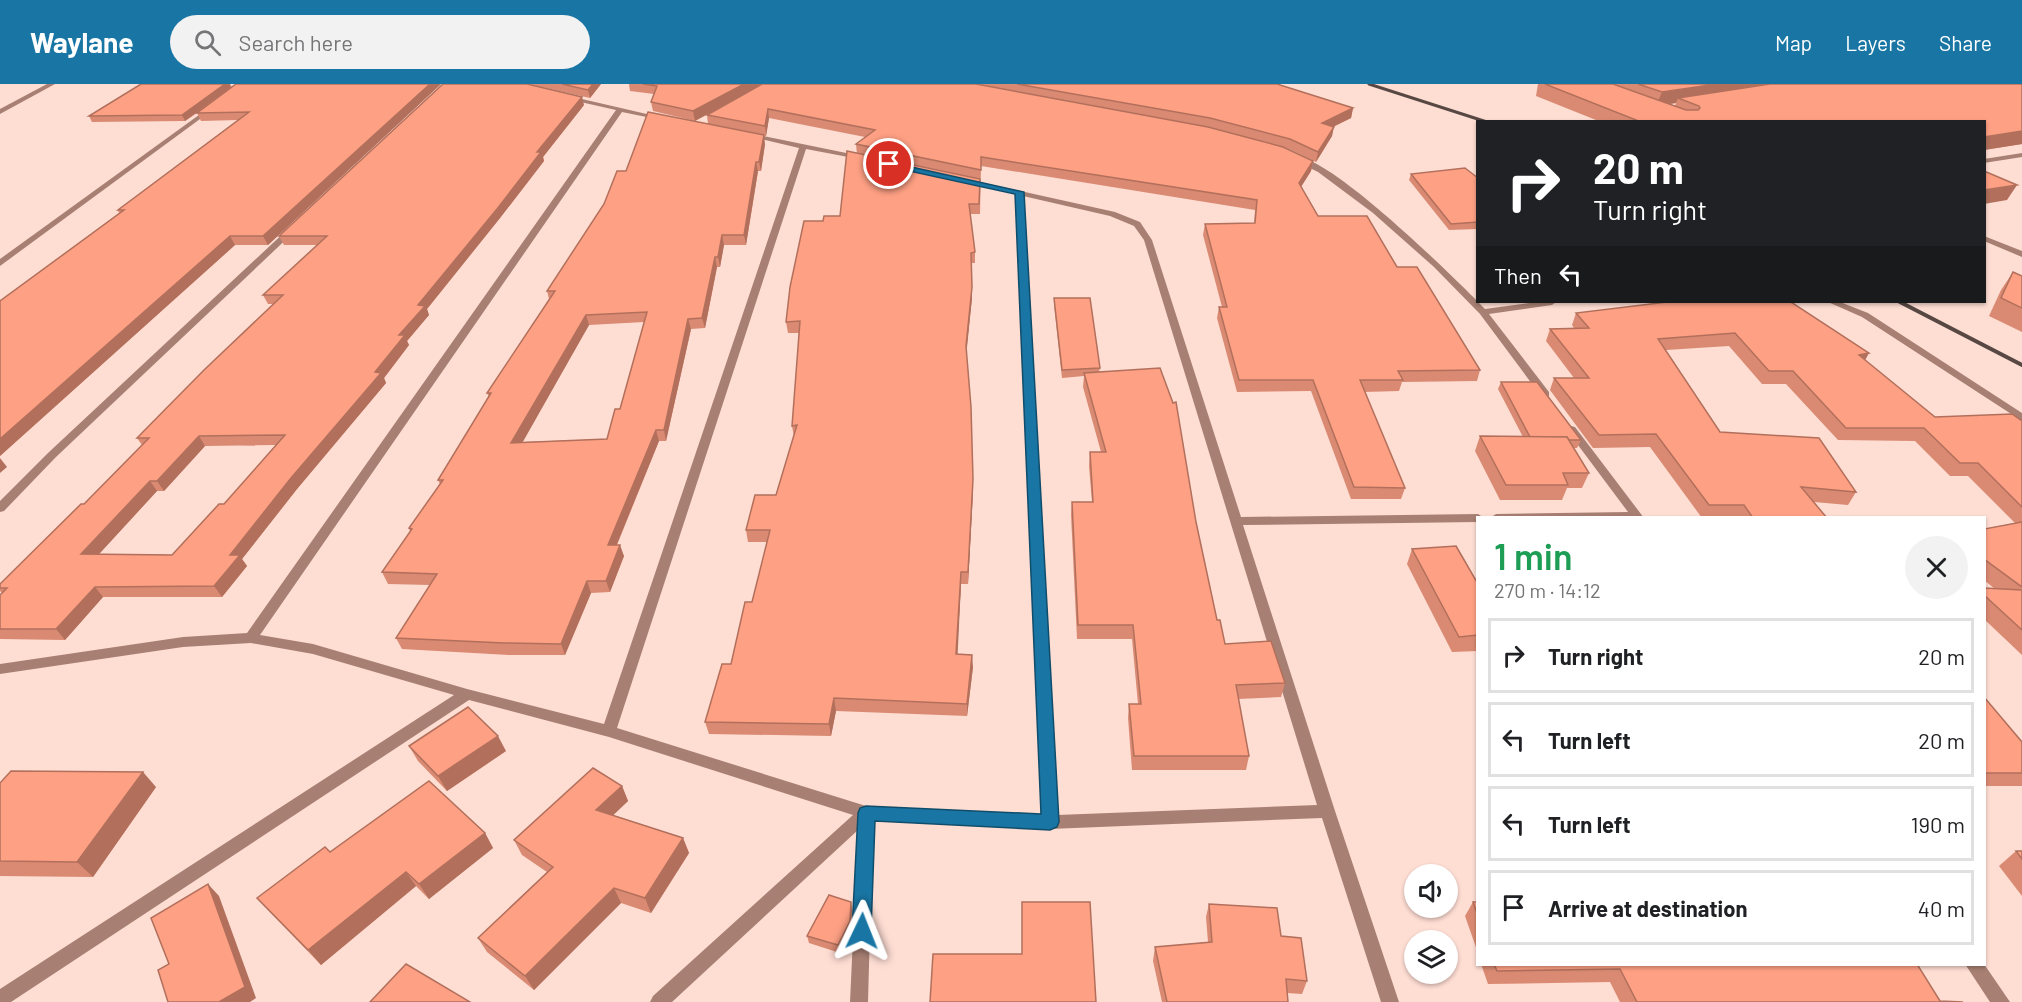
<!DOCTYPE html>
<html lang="en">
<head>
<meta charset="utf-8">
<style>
	body { margin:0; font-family:Barlow,sans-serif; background:#f2f2f2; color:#202124; height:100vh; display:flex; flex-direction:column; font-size:22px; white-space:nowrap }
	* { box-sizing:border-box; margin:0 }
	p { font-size:20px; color:#757577 }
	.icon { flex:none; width:33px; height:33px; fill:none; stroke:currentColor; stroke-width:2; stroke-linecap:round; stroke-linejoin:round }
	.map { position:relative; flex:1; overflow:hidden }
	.sheet { position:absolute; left:1476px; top:432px; width:510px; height:450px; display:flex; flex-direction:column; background:#fff; border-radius:0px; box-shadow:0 2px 4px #0004 }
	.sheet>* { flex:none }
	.top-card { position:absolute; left:1476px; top:36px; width:510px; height:183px; border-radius:0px; box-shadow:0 2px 4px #0004; background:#202124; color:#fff; overflow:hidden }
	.controls { position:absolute; left:1404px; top:780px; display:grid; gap:12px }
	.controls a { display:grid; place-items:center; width:54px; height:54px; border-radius:50%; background:#fff; box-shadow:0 2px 4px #0004; font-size:30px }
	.pin { position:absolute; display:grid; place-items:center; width:51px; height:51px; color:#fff; margin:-26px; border:3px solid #fff; border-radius:50%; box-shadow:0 2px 6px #0007 }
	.me { position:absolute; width:66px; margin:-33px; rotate:2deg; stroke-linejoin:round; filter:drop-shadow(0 0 4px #0008) }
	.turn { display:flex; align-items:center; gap:21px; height:126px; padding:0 18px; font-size:27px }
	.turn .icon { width:78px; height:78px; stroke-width:2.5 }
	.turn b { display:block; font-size:42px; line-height:51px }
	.then { display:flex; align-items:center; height:57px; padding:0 18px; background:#0003; gap:12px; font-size:22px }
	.round { display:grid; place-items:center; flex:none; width:63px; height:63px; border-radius:32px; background:#f2f2f2 }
	.summary { display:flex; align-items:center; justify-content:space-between; height:102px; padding:0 18px }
	h1 { font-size:36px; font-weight:600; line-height:45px; color:#1e9e55 }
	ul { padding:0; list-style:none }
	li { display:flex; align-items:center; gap:18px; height:75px; margin:0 12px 9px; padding:0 6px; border:3px solid #e0e0e0; border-radius:0px }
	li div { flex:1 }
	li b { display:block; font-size:22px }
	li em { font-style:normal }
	header { display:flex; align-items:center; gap:36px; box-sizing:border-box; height:84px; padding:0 30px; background:#1976a4; color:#fff }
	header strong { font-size:28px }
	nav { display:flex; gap:33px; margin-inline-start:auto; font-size:21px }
	.search { width:420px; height:54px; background:#f2f2f2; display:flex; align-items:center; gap:15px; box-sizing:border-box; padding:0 21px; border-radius:33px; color:#757577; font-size:22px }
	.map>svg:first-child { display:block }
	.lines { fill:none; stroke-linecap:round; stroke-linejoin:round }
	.minor { fill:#a88073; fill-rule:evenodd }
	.rail-far1 { stroke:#574843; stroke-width:3 }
	.rail { stroke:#574843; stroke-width:4 }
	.wall { fill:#da8a72; fill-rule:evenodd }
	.shaded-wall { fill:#b2705c }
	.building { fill:#fea084; stroke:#b2705c; stroke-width:1.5; fill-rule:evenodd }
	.route { fill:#1976a4; stroke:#104d6b; stroke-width:1.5 }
</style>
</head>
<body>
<header>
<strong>Waylane</strong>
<div class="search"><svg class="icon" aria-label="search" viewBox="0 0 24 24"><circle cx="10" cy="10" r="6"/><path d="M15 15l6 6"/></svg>Search here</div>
<nav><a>Map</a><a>Layers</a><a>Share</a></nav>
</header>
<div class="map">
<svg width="2022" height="918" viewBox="0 0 2022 918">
	<rect width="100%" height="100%" fill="#feddd3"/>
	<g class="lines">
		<g class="minor">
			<polygon points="47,0 55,0 0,30 0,25"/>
			<path d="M569 12 664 34 661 36 622 28 260 551 313 560 467 605 604 640 799 64 744 51 748 49 861 72H864V76L806 65 617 644 866 722 1042 731 1015 110 962 97 966 95 1115 128 1140 138 1152 156 1241 433 1478 430 1484 434H1478V438L1243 441 1335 727 1399 918H1381L1322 734 1050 745 873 736 868 918H850L858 746 672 918H650L653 912 853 731 609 653 469 616 11 918H0V905L454 611 313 570 251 559 183 563 0 590V580L183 553 247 549 616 26 567 15V13ZM1023 112 1110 132 1134 142 1144 156 1317 721 1057 731Z"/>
			<polygon points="210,23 215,24 0,182 0,175"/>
			<polygon points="2022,69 2022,73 1984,79 1984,75"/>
			<path d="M1296 73C1331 72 1457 196 1485 225L1537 218H1556L1552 221 1489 230 1549 308V312H1541L1480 230 1434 183 1373 129 1318 88 1296 77Z"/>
			<polygon points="288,145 295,147 56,373 4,427 0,428 0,417 48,369"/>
			<polygon points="1984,152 2022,167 2022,173 1984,157"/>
			<polygon points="1828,218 1840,218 1868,229 2022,329 2022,337 1862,233"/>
			<polygon points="1571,342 1575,343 1644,434 1490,434 1496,430 1628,428 1566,345"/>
			<polygon points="1965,880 1984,880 2010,918 1990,918"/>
		</g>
		<polyline class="rail-far1" points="1369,0 1487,38"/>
		<polyline class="rail" points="1900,218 2022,281"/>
	</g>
	<g class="wall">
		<polygon points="141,0 230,0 231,3 236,0 441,0 268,161 235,161 0,372 0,217 119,129 118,126 238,36 201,37 197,29 185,37 92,38 89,32"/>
		<polygon points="528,0 601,0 590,14"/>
		<polygon points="629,0 762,0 695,37 653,27 651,18 654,10 630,7"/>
		<polygon points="762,0 1277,0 1353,24 1351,34 1333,43 1332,52 1316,78 1289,65 1269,60 1313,77 1311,87 1301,103 1318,132 1397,183 1480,286 1477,297 1402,298 1399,307 1364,308 1405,404 1401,415 1351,415 1311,307 1237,308 1217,234 1219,223 1222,223 1203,151 1205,140 1254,139 1255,126 981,82 980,130 970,130 975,168 975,179 971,179 972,214 966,270 973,407 968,500 961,500 957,570 973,583 967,632 836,627 831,652 709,650 705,638 731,580 752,518 767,458 748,458 746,446 776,411 794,353 792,342 799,249 788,249 786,238 823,137 840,132 857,70 856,60 865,53 769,34 766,52 708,40 707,31"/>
		<path d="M1538 0H2022V60L1984 66V38H1601L1536 12ZM1676 19 1675 22 1668 20Z"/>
		<path d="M584 21 543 73 544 77 500 134 427 225 429 231 407 257 409 261 384 294 386 299 297 405 242 475 247 482 222 513H103L65 556 0 555V511L2 509 0 507V500L84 420 142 361 137 354 273 220H268L263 211 317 161H284L279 152ZM276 361 224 420 172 471 99 470 157 407H164L205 362Z"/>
		<path d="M765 60 761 87H758L746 161H724L720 183H717L705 244 691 245 666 357H659L617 461 624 472 610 508 591 509 565 571H509L402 565 396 554 430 501 388 500 382 488 410 448 409 444 440 400 438 396 489 313 487 309 549 215 547 207 626 87ZM644 238 620 325 607 355 522 358 589 241Z"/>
		<polygon points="1411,90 1478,94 1478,145 1449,146 1409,96"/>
		<polygon points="2013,188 2022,192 2022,248 1989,232 2001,206"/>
		<polygon points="1054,214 1100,284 1099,288 1196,438 1217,536 1225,560 1285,599 1281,613 1238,615 1249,672 1246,686 1132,686 1128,634 1129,620 1138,620 1132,555 1077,555 1071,431 1072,418 1092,418 1089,382 1090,368 1101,368 1083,303 1084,292 1062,294 1054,221"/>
		<polygon points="1667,218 1865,276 1935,333 2022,337 2022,571 1984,535 1984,504 1995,505 1984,496 1984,445 2015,439 1968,392 1950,392 1915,357 1838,356 1786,300 1762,300 1729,262 1666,266 1720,348 1856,408 1848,421 1814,418 1827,434 1702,434 1650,363 1593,364 1550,306 1554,294 1574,294 1546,257 1550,245 1574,244 1572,241 1576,229"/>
		<polygon points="1501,298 1581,356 1577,364 1574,364 1589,389 1582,404 1567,404 1562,416 1500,416 1475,367 1480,352 1523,353 1498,305"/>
		<polygon points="1412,465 1478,500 1478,567 1452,568 1407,480"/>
		<polygon points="1984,613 2022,658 2022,702 1984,702"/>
		<polygon points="409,662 506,667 447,707 418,677"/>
		<polygon points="0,699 156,703 93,793 0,792"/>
		<polygon points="622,702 628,717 613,731 683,754 689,769 651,829 621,819 534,906 487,868 478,854 547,788 522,771 514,756"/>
		<polygon points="485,749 493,764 429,815 416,802 321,881 270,828 257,814 330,768"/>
		<polygon points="2016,767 2022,767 2022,812 1999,782"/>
		<polygon points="851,818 852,826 851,845 840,869 809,859 807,852"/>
		<polygon points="1473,818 1478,818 1478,869 1465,832"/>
		<polygon points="1209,820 1281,852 1307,897 1302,910 1287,909 1288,918 1162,918 1153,877 1155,863 1208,858 1206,833"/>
		<polygon points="1481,880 1917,880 1940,917 1963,918 1620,918 1610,898 1488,900"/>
	</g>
	<g class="shaded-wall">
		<polygon points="225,0 230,0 231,3 185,37 182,31"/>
		<polygon points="430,0 441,0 268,161 263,152"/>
		<polygon points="593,0 601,0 590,14 588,6"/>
		<polygon points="744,0 762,0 695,37 693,27"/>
		<polygon points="1717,0 1804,0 1678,14 1676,19 1656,22 1662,8"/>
		<polygon points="582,13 584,21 543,73 544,77 500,134 427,225 429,231 407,257 409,261 384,294 386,299 297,405 242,475 247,482 222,513 214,502 230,471 375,288 418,221 537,68"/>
		<polygon points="1353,24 1351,34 1320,49 1322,39"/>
		<polygon points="768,25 769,34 766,52 765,42"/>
		<polygon points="1334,43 1332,52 1316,78 1318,68"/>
		<polygon points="2022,47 2022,60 1984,66 1984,53"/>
		<polygon points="764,51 765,60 761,87 759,78"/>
		<polygon points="1313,77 1311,87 1297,109 1299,99"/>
		<polygon points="756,78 758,87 746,161 744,151"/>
		<polygon points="2017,101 2007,116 1984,120 1984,106"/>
		<polygon points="722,151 724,161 720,183 718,173"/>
		<polygon points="230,152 235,161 0,372 0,355"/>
		<polygon points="971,169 972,214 966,273 966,262"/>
		<polygon points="715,173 717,183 705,244 702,234"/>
		<polygon points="586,231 589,241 516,370 511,359"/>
		<polygon points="688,235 691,245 666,357 664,346"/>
		<polygon points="1869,269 1862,282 1859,271"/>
		<polygon points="971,323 973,407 968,500 968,488"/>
		<polygon points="656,346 659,357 612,472 608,461"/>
		<polygon points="199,352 205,362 164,407 157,397"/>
		<polygon points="0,374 7,383 0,389"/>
		<polygon points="150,397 157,407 89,481 81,470"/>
		<polygon points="620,461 624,472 610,508 606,497"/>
		<polygon points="961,488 961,500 957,583 956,570"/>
		<polygon points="587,497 591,509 565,571 561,560"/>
		<polygon points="95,503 103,513 65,556 56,545"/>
		<polygon points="972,571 973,583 967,632 967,620"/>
		<polygon points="834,614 836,627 831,652 829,640"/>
		<polygon points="498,652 506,667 447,707 438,692"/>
		<polygon points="143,688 156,703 93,793 77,778"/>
		<polygon points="622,702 628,717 603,741 596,726"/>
		<polygon points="485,749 493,764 429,815 419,800"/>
		<polygon points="683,754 689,769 651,829 645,814"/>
		<polygon points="406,788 416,802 321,881 308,866"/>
		<polygon points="208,800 219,812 256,914 250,918 219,918"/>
		<polygon points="614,804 621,819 534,906 525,892"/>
		<polygon points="851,818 852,826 851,845 840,869 838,861"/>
	</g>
	<g class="building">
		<polygon points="141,0 225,0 182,31 89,32"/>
		<polygon points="236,0 430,0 263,152 230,152 0,355 0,217 124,126 118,126 249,28 197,29"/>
		<path d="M443 0H527L582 13 537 68H541L497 125 418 221 425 222 399 251H405L375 288 381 289 291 394 230 471H240L214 502 95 503 56 545H0V511L7 504H0V500L81 420H84L149 354H137L204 286 283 211H263L327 152H279ZM285 351 224 420H219L172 471 81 470 150 397H157L199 352Z"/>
		<polygon points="562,0 593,0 588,6"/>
		<polygon points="643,0 744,0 693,27 651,18 657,2"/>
		<polygon points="762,0 976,0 1208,43 1283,63 1313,77 1299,99 1318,132 1367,132 1397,183 1417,183 1480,286 1398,287 1403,296 1360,296 1405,404 1354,403 1313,296 1239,296 1219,223 1227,223 1205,140 1255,139 1257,116 981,73 981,86 856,60 875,46 768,25 765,42 707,31"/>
		<polygon points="1017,0 1277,0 1353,24 1322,39 1334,43 1318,68 1290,55 1210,34"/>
		<polygon points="1545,0 1613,0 1686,26 1698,26 1700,24 1699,22 1678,14 1770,0 2022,0 2022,47 1984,53 1984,38 1641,38"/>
		<polygon points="1638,0 1717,0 1662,8"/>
		<path d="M648 28 764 51 759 78H756L744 151H722L718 173H715L702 234 688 235 664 346H656L608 461H620L606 497H587L561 560 504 559 396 554 437 490 382 488 412 445 409 444 443 396H438L491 309H487L555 207H547L604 120 617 87H626ZM647 228 620 325H615L607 355 511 359 586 231Z"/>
		<polygon points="847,67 980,95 979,120 969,120 975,168 971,169 972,203 966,262 971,323 973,395 968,488 961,488 956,570 972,571 967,620 834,614 829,640 705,638 722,580 731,580 745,518 752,518 770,446 746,446 755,411 776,411 797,341 792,342 800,237 786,238 790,203 804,137 823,137 824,132 840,132"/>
		<polygon points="1465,84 1478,94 1478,138 1451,140 1411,90"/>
		<polygon points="1984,87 2017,101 1984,106"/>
		<polygon points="2013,188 2022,192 2022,224 2001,214"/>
		<polygon points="1054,214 1090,214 1100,284 1062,286"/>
		<polygon points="1667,218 1791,218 1869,269 1859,271 1935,333 2012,330 2022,337 2022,423 1978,379 1960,379 1924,344 1846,344 1793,287 1769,287 1735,249 1658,255 1720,348 1819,354 1856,408 1801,403 1827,434 1753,434 1744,421 1709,421 1656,350 1599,351 1554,294 1589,294 1550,245 1589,244 1576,229"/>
		<polygon points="1160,284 1173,319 1176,318 1196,438 1217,536 1220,536 1225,560 1271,557 1285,599 1236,601 1249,672 1134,672 1129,620 1141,620 1133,541 1078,541 1072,418 1093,418 1090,368 1106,368 1084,289"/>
		<polygon points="1501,298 1537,298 1581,356 1569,356 1567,353 1530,353"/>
		<polygon points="1480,352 1567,353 1589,389 1563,389 1568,401 1506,401"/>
		<polygon points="2022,438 2022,503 1984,475 1984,445"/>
		<polygon points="1456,462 1478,500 1478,551 1459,553 1412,465"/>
		<polygon points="1984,504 2022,506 2022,546 1984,511"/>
		<polygon points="1984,613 2022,658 2022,689 1984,689"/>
		<polygon points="468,623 498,652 438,692 409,662"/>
		<polygon points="593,684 622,702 596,726 683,754 645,814 614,804 525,892 478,854 553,783 514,756"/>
		<polygon points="11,687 143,688 77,778 0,777 0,699"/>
		<polygon points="429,697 485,749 419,800 406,788 308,866 257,814 325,763 330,768"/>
		<polygon points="2016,767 2022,767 2022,775"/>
		<polygon points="208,800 245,903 219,918 168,918 158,886 169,880 151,834"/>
		<polygon points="829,811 851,818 850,837 838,861 807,852"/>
		<polygon points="1022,818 1090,818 1096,918 930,918 933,870 1022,870"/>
		<polygon points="1473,818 1478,818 1478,832"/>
		<polygon points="1209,820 1277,824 1281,852 1301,854 1307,897 1286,895 1288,918 1167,918 1155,863 1212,858"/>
		<polygon points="406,880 470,918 370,918"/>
		<polygon points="1494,880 1917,880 1940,917 1963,918 1637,918 1620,885 1497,887"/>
	</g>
	<polygon class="route" points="889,78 1024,108 1059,738 1057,743 1050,746 875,737 871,847 869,853 862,856 855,853 852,847 858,729 860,724 866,722 1041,730 1015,110 886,82 886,79"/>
</svg>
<div class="controls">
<a><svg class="icon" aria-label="sound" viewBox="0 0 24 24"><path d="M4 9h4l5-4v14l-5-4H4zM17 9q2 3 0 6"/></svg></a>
<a><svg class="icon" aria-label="layers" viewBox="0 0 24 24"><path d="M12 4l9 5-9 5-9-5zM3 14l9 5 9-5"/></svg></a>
</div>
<div class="pin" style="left:889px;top:80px;background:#d93025"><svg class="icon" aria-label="arrive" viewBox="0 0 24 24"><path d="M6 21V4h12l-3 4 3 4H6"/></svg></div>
<svg class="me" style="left:862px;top:847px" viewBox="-20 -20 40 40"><path d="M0-17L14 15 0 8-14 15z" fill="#1976a4" stroke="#fff" stroke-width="4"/></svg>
<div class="top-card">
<div class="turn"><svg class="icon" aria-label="right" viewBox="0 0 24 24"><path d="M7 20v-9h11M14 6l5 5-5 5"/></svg><div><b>20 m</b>Turn right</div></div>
<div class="then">Then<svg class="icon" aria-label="left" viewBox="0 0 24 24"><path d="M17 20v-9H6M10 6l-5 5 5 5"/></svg></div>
</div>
<section class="sheet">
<div class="summary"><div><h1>1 min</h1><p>270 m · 14:12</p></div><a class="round"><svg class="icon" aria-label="close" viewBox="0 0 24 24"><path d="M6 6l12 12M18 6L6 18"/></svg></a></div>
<ul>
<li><svg class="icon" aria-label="right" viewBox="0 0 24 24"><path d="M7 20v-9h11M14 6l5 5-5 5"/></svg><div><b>Turn right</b></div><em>20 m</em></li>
<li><svg class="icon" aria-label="left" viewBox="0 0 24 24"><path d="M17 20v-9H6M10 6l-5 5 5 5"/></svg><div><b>Turn left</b></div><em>20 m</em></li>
<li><svg class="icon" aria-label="left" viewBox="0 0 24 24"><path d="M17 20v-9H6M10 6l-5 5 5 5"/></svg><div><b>Turn left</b></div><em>190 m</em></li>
<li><svg class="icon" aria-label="arrive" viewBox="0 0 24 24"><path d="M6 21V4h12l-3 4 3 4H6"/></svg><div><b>Arrive at destination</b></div><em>40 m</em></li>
</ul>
</section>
</div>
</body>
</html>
